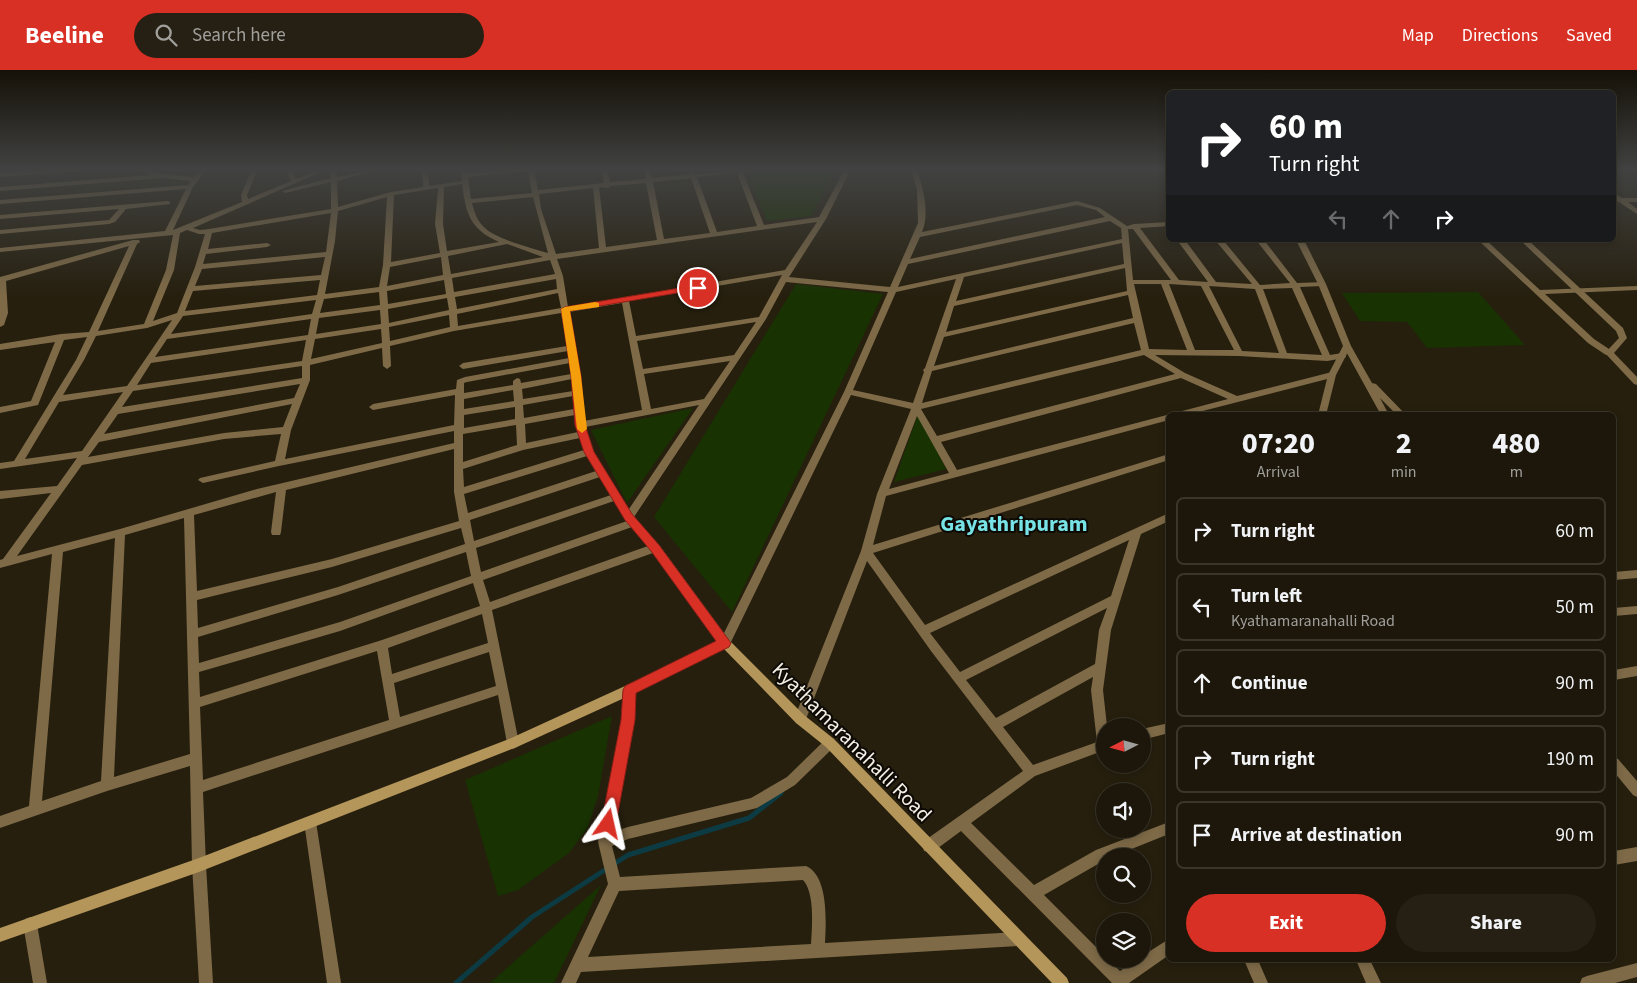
<!DOCTYPE html>
<html lang="en">
<head>
<meta charset="utf-8">
<style>
	body { margin:0; font-family:"Source Sans 3",sans-serif; background:#252013; color:#f1f3f6; height:100vh; display:flex; flex-direction:column; font-size:19px; white-space:nowrap }
	* { box-sizing:border-box; margin:0 }
	p { font-size:16px; color:#a09f9c }
	.icon { flex:none; width:28px; height:28px; fill:none; stroke:currentColor; stroke-width:2; stroke-linecap:round; stroke-linejoin:round }
	.map { position:relative; flex:1; overflow:hidden }
	.panel { position:absolute; left:1166px; top:342px; width:450px; height:550px; display:flex; flex-direction:column; background:#1c170a; border-radius:8px; box-shadow:0 2px 8px #0003,0 0 0 1px #3a362b }
	.panel>* { flex:none }
	.hud { position:absolute; left:1166px; top:20px; width:450px; height:152px; border-radius:8px; box-shadow:0 2px 8px #0003,0 0 0 1px #3a362b; background:#202124; color:#fff; overflow:hidden }
	.needle { width:32px; rotate:264deg }
	.buttons { position:absolute; left:1096px; top:648px; display:grid; gap:10px }
	.buttons a { display:grid; place-items:center; width:55px; height:55px; border-radius:50%; background:#1c170a; box-shadow:0 2px 8px #0003,0 0 0 1px #3a362b; font-size:25px }
	.pin { position:absolute; display:grid; place-items:center; width:42px; height:42px; color:#fff; margin:-21px; border:2px solid #fff; border-radius:50%; box-shadow:0 1px 5px #0007 }
	.me { position:absolute; width:55px; margin:-28px; rotate:11deg; stroke-linejoin:round; filter:drop-shadow(0 0 4px #0008) }
	.turn { display:flex; align-items:center; gap:18px; height:105px; padding:0 20px; font-size:22px }
	.turn .icon { width:65px; height:65px; stroke-width:2.5 }
	.turn b { display:block; font-size:35px; line-height:42px }
	.lanes { display:flex; align-items:center; height:48px; padding:0 20px; background:#0003; justify-content:center; gap:25px; direction:ltr }
	.lanes .off { opacity:.35 }
	.eta { display:flex; justify-content:space-evenly; align-items:center; height:85px; text-align:center }
	.eta b { font-size:30px; font-weight:800; line-height:35px }
	.action { display:flex; gap:10px; margin-top:auto; padding:10px 20px }
	.action a { flex:1; height:58px; border-radius:30px; background:#d93025; color:#fff; font-size:20px; font-weight:800; line-height:58px; text-align:center }
	.action a+a { background:#252013; color:#f1f3f6 }
	ul { padding:0; list-style:none }
	li { display:flex; align-items:center; gap:15px; height:68px; margin:0 10px 8px; padding:0 10px; border:2px solid #3a362b; border-radius:8px }
	li div { flex:1 }
	li b { display:block; font-size:19px }
	li em { font-style:normal }
	header { display:flex; align-items:center; gap:30px; box-sizing:border-box; height:70px; padding:0 25px; background:#d93025; color:#fff }
	header strong { font-size:24px }
	nav { display:flex; gap:28px; margin-inline-start:auto; font-size:18px }
	.search { width:350px; height:45px; background:#252013; display:flex; align-items:center; gap:12px; box-sizing:border-box; padding:0 18px; border-radius:28px; color:#a09f9c; font-size:19px }
	.map>svg:first-child { display:block }
	.green { fill:#183202 }
	.lines { fill:none; stroke-linecap:round; stroke-linejoin:round }
	.stream { stroke:#0c3b43; stroke-width:5 }
	.minor { fill:#7e6a47; fill-rule:evenodd }
	.tertiary { fill:#7e6a47; fill-rule:evenodd }
	.secondary { fill:#b4955a; fill-rule:evenodd }
	.route { fill:#d93025; stroke:#8d1f18 }
	.slow { fill:#f59e0b }
	.labels { text-anchor:middle; dominant-baseline:central; stroke-width:4; stroke-linejoin:round; paint-order:stroke }
	.near-street-label { font-size:21px; fill:#f4efe4; stroke:#0d0904 }
	.district-label { font-size:22px; font-weight:bold; fill:#77e3e6; stroke:#0d0904 }
</style>
</head>
<body>
<header>
<strong>Beeline</strong>
<div class="search"><svg class="icon" aria-label="search" viewBox="0 0 24 24"><circle cx="10" cy="10" r="6"/><path d="M15 15l6 6"/></svg>Search here</div>
<nav><a>Map</a><a>Directions</a><a>Saved</a></nav>
</header>
<div class="map">
<svg width="1637" height="913" viewBox="0 0 1637 913">
	<rect width="100%" height="100%" fill="#261f0e"/>
	<g class="green">
		<polygon points="789,99 836,99 811,146 767,151 748,104"/>
		<polygon points="796,214 883,224 732,542 654,447"/>
		<polygon points="1478,222 1525,275 1427,278 1407,252 1360,251 1342,223"/>
		<polygon points="693,338 627,433 591,360"/>
		<polygon points="918,344 946,399 894,412"/>
		<polygon points="612,646 598,726 587,759 569,783 518,820 498,826 465,710"/>
		<polygon points="601,815 554,913 490,913"/>
	</g>
	<g class="lines">
		<polyline class="stream" points="456,913 532,847 628,785 749,748 781,723"/>
		<g class="minor">
			<polygon points="62,99 87,99 84,101 0,107 0,103"/>
			<path d="M132 99H141L163 104 194 107 201 99H207L193 117 173 160 242 132 241 125 252 99H258L247 125 248 129 291 111 287 103 288 99H294L293 103 296 109 320 99H328L193 158 200 160 209 159 331 139V112L285 123 282 121 331 108 330 99H336L337 107 372 99H382L337 111 338 137 391 122 423 117 422 99H428L429 116 462 111 461 99H467L468 103 512 99H534L538 120 604 113 601 99H607L610 112 646 109 644 99H650L652 108 690 104 688 99H694L696 104 744 99H762L759 101 743 103 764 155 819 147 845 99H851L826 149 789 207 890 217 918 153 917 120 911 99H917C923 118 930 143 922 162L1077 131 1100 138 1127 156 1134 154 1169 152V156L1140 158 1179 210 1208 212 1177 170H1185L1216 212 1252 214 1215 170H1223L1260 215 1290 213 1256 170H1264L1297 213 1325 212V216H1322L1300 217 1330 285 1342 283 1346 286 1345 288 1327 291 1239 286 1155 285 1185 303 1237 326 1332 302 1335 303V307L1187 345H1169V350L886 426 873 475 1169 384V390L873 483 925 555 1169 443V451L1141 464 1111 560 1103 620 1107 656H1105V680L1035 706 971 753 1034 815 1096 780 1169 752V764L1114 786H1105V790L1044 825 1105 886V889H1108L1120 901 1139 889H1142V886L1169 869V885L1129 913H1112L961 761 934 781 929 782 924 781 922 776 924 771 1023 701 931 581 867 491 806 649 804 653 800 654 796 653 794 649 861 481 877 424 911 339 851 325 729 576 725 578 721 576 653 483 492 540 519 673 517 677 513 679 509 677 507 673 498 625 203 722 206 795 213 913H199L192 795 190 696 107 721 0 758V746L29 736 52 484 0 498V490L3 489 51 423 0 429V421L57 416 77 388 0 399V393L14 391 76 290 87 267 64 270 38 335 0 343V337L31 331 55 272 0 280V274L61 264 89 262 129 176 6 211 8 243 4 255 0 257V207L133 170H139L140 172 137 174 98 261 144 254 166 200 173 165 0 182V178L165 161 186 119 0 134V130L188 115 191 111 163 108 0 121V117L151 105ZM528 101 532 123 471 129 468 107ZM737 103 757 156 717 162 697 107ZM691 108 710 163 664 169 653 112ZM646 113 657 170 606 177 599 117 608 118 611 116ZM462 114C466 144 470 159 499 172L447 181 443 154 444 117ZM438 118 435 154 440 183 391 192 394 125ZM593 118 599 178 556 184 541 139 539 124ZM387 127 383 195 379 217 325 224 335 171 338 141ZM533 127 548 183C532 178 495 169 484 157 477 151 474 141 472 133ZM1077 135 1096 140 1105 147 910 189 920 167ZM331 143 326 182 203 194 206 184 267 177 271 175 267 173 208 179 212 163ZM1110 151 1121 158 1122 169 898 217 908 194ZM817 152 785 200 568 237 563 206 557 189ZM1128 159H1133L1171 210H1133ZM187 160 199 164H205L195 197 177 243 153 251 174 200 180 163ZM1122 173 1124 194 956 231 964 207ZM507 174 543 187 451 204 448 186ZM325 187 321 205 195 216 202 199ZM441 187 443 205 387 216 390 197ZM550 190 555 204 454 222 452 208ZM1125 198 1127 221 946 262 954 236ZM782 205 759 247 636 266 629 231ZM556 209 557 219 457 239 455 227ZM956 209 925 298 923 300 924 302 913 333 853 320 896 222ZM320 210 317 225 185 241 193 221ZM444 210 446 224 388 234 387 221ZM786 212 888 222 844 322 724 563 659 475 634 447 766 249ZM1134 214H1161L1187 280 1149 279ZM1169 214 1201 216 1234 280H1195ZM1209 216 1255 219 1279 283 1242 281ZM1292 218 1322 285 1287 283 1263 219ZM379 222 380 235 320 243 324 229ZM558 223 561 238 458 256 457 244ZM1128 225 1133 248 934 296 944 267ZM447 228 449 240 389 253 388 239ZM316 230 312 244 171 264 183 246ZM622 233 642 340 584 351 580 306 569 242ZM380 240 381 254 316 264 319 248ZM561 243 567 276 463 293 459 296 463 299 568 281 569 288 465 307 457 310 456 319 373 334 369 337 373 340 455 325 454 355 285 389 291 360 310 310V295L382 278 383 296 387 299 391 296 390 276 454 261ZM449 245 450 257 390 271 389 257ZM311 249 308 265 155 287 167 269ZM172 250 127 316 63 325 84 290 96 266 147 258ZM756 252 734 285 643 299 637 271ZM1134 253 1141 280 922 333 932 301ZM381 259 382 273 311 289 315 269ZM306 270 302 291 137 315 151 293ZM1144 285 1175 304 937 366 921 339ZM730 291 704 329 651 339 644 304ZM570 293 571 304 521 313 520 309 517 308 513 311V315L464 323V313L467 312ZM302 296V308L122 337 133 321ZM1181 308 1228 329 957 400 941 372ZM572 309 573 321 523 329 522 319ZM300 314 294 328 104 364 118 344ZM513 320 514 331 464 339V329ZM123 322 82 381 25 389 59 332ZM573 326 574 339 524 348 523 335ZM292 334 283 357 224 363 88 387 99 372ZM699 335 629 439 594 382 585 357ZM515 337V349L464 358V345ZM575 345 578 362 526 373 525 354ZM917 346 949 403 889 419ZM516 355 517 375 463 392V364ZM454 361V373L257 419 120 459 17 486 82 395 224 369 281 364 275 391 200 408 198 410 203 413 279 396ZM580 368 584 380 464 417 463 399 523 380ZM454 379V422L459 451 332 489 197 521 194 445 276 422 271 462 272 465H280L281 462 286 420ZM587 386 596 401 468 443 464 424ZM600 407 611 425 474 471 470 450ZM614 431 627 451 481 502 476 478ZM184 448 190 684 114 707 125 465ZM632 457 648 476 490 532 483 510ZM461 458 465 474 338 517 198 558 197 530 332 497ZM115 468 101 711 42 731 63 482ZM1129 470 1111 526 960 602 930 563ZM466 482 471 506 340 552 199 593 198 567 338 525ZM473 513 480 536 382 570 200 627 199 602 340 561ZM1107 538 1099 560 1095 594 996 648 966 610ZM482 544 488 573 392 604 388 578ZM377 581 389 650 203 710 200 637ZM489 582 496 616 400 647 394 613ZM1093 607 1091 620 1097 672 1033 695 1003 657Z"/>
			<polygon points="1614,123 1622,128 1637,128 1637,132 1628,132 1637,139 1637,144 1619,132 1616,131"/>
			<polygon points="168,131 170,132 170,134 126,139 115,152 109,154 0,164 0,160 109,150 119,139 0,149 0,145"/>
			<polygon points="1478,170 1486,170 1540,220 1637,216 1637,220 1545,224 1594,269 1612,281 1612,285 1606,285 1588,273"/>
			<polygon points="1347,273 1351,276 1372,313 1376,314 1406,345 1397,345 1380,328 1389,345 1381,345 1343,276"/>
			<polygon points="1637,500 1637,508 1614,510 1614,502"/>
			<polygon points="1637,536 1637,544 1614,546 1614,538"/>
			<polygon points="1637,596 1637,606 1614,610 1614,600"/>
			<path d="M629 615 633 616 635 620 634 649 613 762 628 757 751 728 787 707 826 669 830 667 834 669 836 673 834 677 795 715 757 738 628 769 612 776 620 807 806 796C829 806 826 853 825 873L1018 862 1023 864 1025 869 1023 874 1018 876 581 902 576 913H561L608 814 598 772 622 649 623 620 625 616ZM803 810C815 823 812 857 811 874L588 887 619 821Z"/>
			<polygon points="1169,653 1169,663 1142,670 1142,659"/>
			<polygon points="1614,687 1618,689 1637,711 1637,727 1633,725 1614,702"/>
			<polygon points="310,746 315,748 316,752 341,913 327,913 304,752 305,748"/>
			<polygon points="1637,777 1637,791 1614,795 1614,781"/>
			<polygon points="30,847 35,849 37,854 47,913 33,913 23,854 25,849"/>
			<polygon points="1244,890 1258,890 1268,913 1254,913"/>
			<polygon points="1637,893 1637,907 1615,913 1580,913 1582,908 1587,906"/>
		</g>
		<g class="tertiary">
			<polygon points="1296,170 1304,170 1326,214 1351,276 1336,305 1326,345 1318,345 1328,305 1343,276 1318,214"/>
			<polygon points="1520,170 1528,170 1623,258 1627,268 1614,283 1637,307 1637,315 1634,314 1605,283 1619,268 1616,261"/>
			<polygon points="1356,890 1370,890 1381,913 1366,913"/>
		</g>
		<polygon class="secondary" points="725,568 729,570 804,645 834,669 1067,908 1069,913 1052,913 826,677 796,653 724,579 633,624 517,677 199,802 0,872 0,858 199,788 509,669 625,616"/>
	</g>
	<linearGradient id="sky" x2="0" y2="1"><stop stop-color="#151108"/><stop offset="0.44" stop-color="#414241"/><stop offset="1" stop-color="#414241" stop-opacity="0"/></linearGradient>
	<rect width="1637" height="226" fill="url(#sky)"/>
	<polygon class="route" points="698,215 702,218 701,219 570,241 581,306 585,355 594,382 632,444 659,475 731,573 729,577 636,623 635,650 616,754 614,759 608,762 603,759 601,754 621,650 623,620 625,616 716,571 651,481 625,450 584,382 575,355 571,306 561,239 565,237"/>
	<polygon class="slow" points="595,232 599,233 599,237 570,241 581,306 587,359 582,363 577,359 571,306 561,239 565,237"/>
	<g class="labels">
		<g class="near-street-label">
			<text transform="translate(852 672) rotate(45)">Kyathamaranahalli Road</text>
		</g>
		<g class="district-label">
			<text x="1014" y="454">Gayathripuram</text>
		</g>
	</g>
</svg>
<div class="buttons">
<a><svg class="needle" viewBox="-14 -14 28 28"><path d="M0-13l5 13h-10z" fill="#e53935"/><path d="M0 13l5-13h-10z" fill="#a09f9c"/></svg></a>
<a><svg class="icon" aria-label="sound" viewBox="0 0 24 24"><path d="M4 9h4l5-4v14l-5-4H4zM17 9q2 3 0 6"/></svg></a>
<a><svg class="icon" aria-label="search" viewBox="0 0 24 24"><circle cx="10" cy="10" r="6"/><path d="M15 15l6 6"/></svg></a>
<a><svg class="icon" aria-label="layers" viewBox="0 0 24 24"><path d="M12 4l9 5-9 5-9-5zM3 14l9 5 9-5"/></svg></a>
</div>
<div class="pin" style="left:698px;top:218px;background:#d93025"><svg class="icon" aria-label="arrive" viewBox="0 0 24 24"><path d="M6 21V4h12l-3 4 3 4H6"/></svg></div>
<svg class="me" style="left:608px;top:754px" viewBox="-20 -20 40 40"><path d="M0-17L14 15 0 8-14 15z" fill="#d93025" stroke="#fff" stroke-width="4"/></svg>
<div class="hud">
<div class="turn"><svg class="icon" aria-label="right" viewBox="0 0 24 24"><path d="M7 20v-9h11M14 6l5 5-5 5"/></svg><div><b>60 m</b>Turn right</div></div>
<div class="lanes"><svg class="icon off" aria-label="left" viewBox="0 0 24 24"><path d="M17 20v-9H6M10 6l-5 5 5 5"/></svg><svg class="icon off" aria-label="ahead" viewBox="0 0 24 24"><path d="M12 20V5M6 11l6-6 6 6"/></svg><svg class="icon" aria-label="right" viewBox="0 0 24 24"><path d="M7 20v-9h11M14 6l5 5-5 5"/></svg></div>
</div>
<section class="panel">
<div class="eta">
<div><b>07:20</b><p>Arrival</p></div>
<div><b>2</b><p>min</p></div>
<div><b>480</b><p>m</p></div>
</div>
<ul>
<li><svg class="icon" aria-label="right" viewBox="0 0 24 24"><path d="M7 20v-9h11M14 6l5 5-5 5"/></svg><div><b>Turn right</b></div><em>60 m</em></li>
<li><svg class="icon" aria-label="left" viewBox="0 0 24 24"><path d="M17 20v-9H6M10 6l-5 5 5 5"/></svg><div><b>Turn left</b><p>Kyathamaranahalli Road</p></div><em>50 m</em></li>
<li><svg class="icon" aria-label="ahead" viewBox="0 0 24 24"><path d="M12 20V5M6 11l6-6 6 6"/></svg><div><b>Continue</b></div><em>90 m</em></li>
<li><svg class="icon" aria-label="right" viewBox="0 0 24 24"><path d="M7 20v-9h11M14 6l5 5-5 5"/></svg><div><b>Turn right</b></div><em>190 m</em></li>
<li><svg class="icon" aria-label="arrive" viewBox="0 0 24 24"><path d="M6 21V4h12l-3 4 3 4H6"/></svg><div><b>Arrive at destination</b></div><em>90 m</em></li>
</ul>
<div class="action"><a>Exit</a><a>Share</a></div>
</section>
</div>
</body>
</html>
